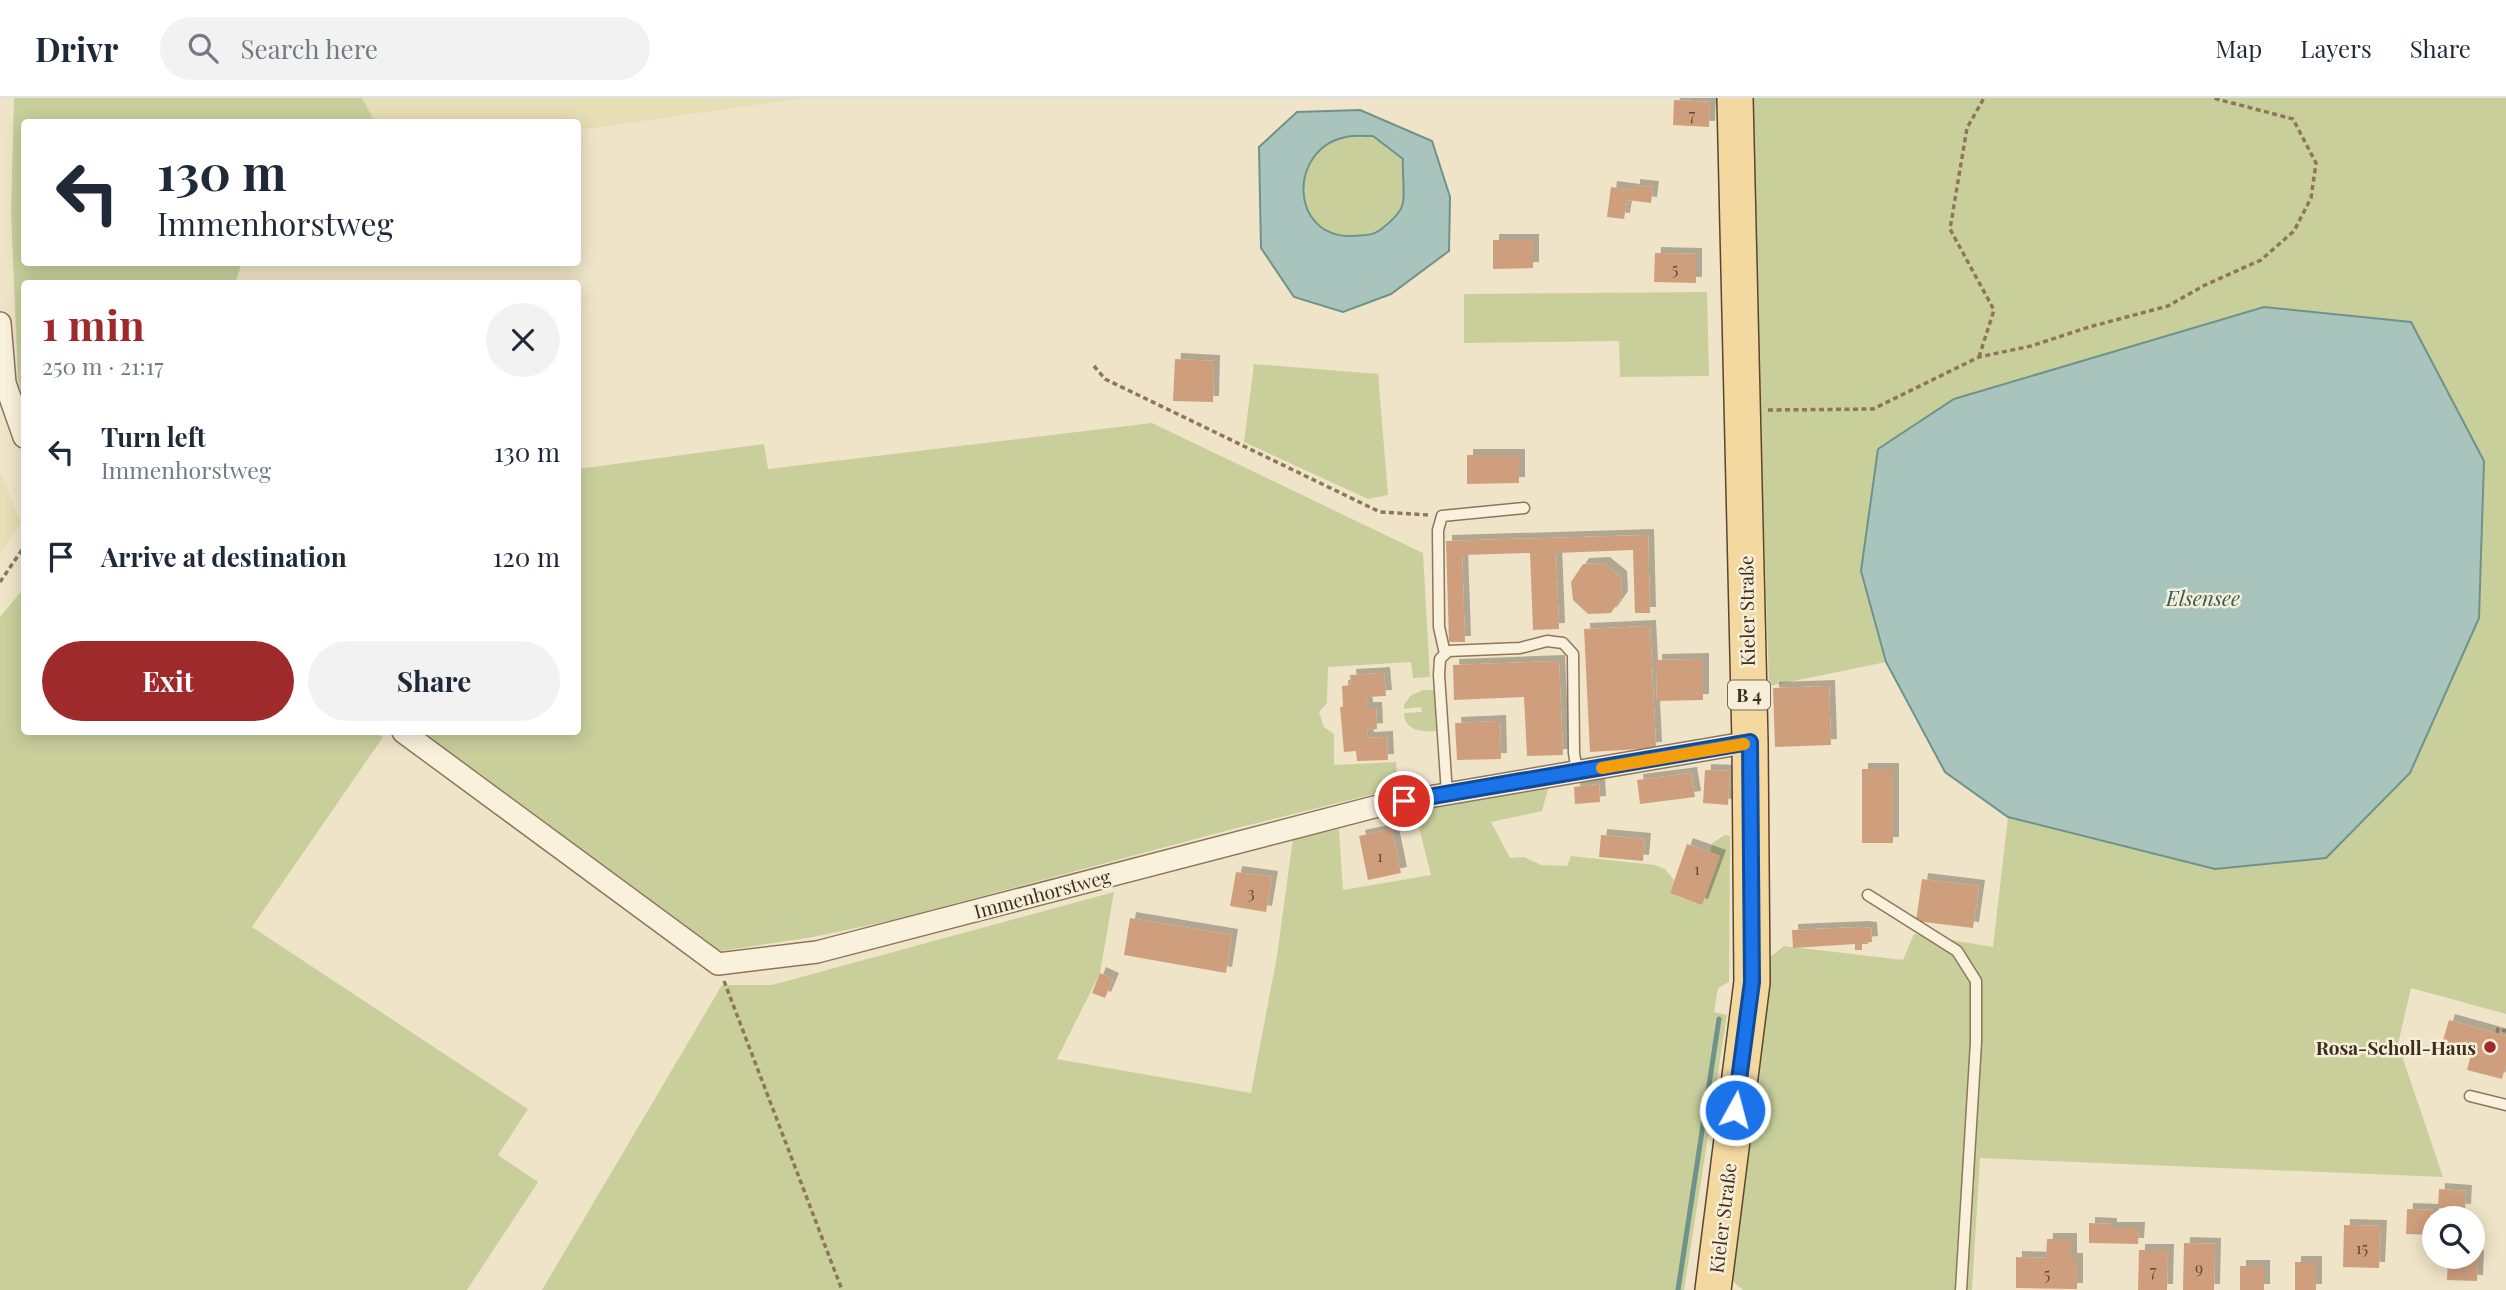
<!DOCTYPE html>
<html lang="en">
<head>
<meta charset="utf-8">
<style>
	body { margin:0; font-family:"Playfair Display",serif; background:#f2f2f3; color:#1f2937; height:100vh; display:flex; flex-direction:column; font-size:26px; white-space:nowrap }
	* { box-sizing:border-box; margin:0 }
	p { font-size:23px; color:#747a83 }
	.icon { flex:none; width:38px; height:38px; fill:none; stroke:currentColor; stroke-width:2; stroke-linecap:round; stroke-linejoin:round }
	.map { position:relative; flex:1; overflow:hidden }
	.sheet { position:absolute; left:21px; top:182px; width:560px; height:455px; display:flex; flex-direction:column; background:#fff; border-radius:7px; box-shadow:0 4px 18px #0003 }
	.sheet>* { flex:none }
	.guide { position:absolute; left:21px; top:21px; width:560px; height:147px; border-radius:7px; box-shadow:0 4px 18px #0003; background:#fff; color:#1f2937; overflow:hidden }
	.tools { position:absolute; left:2422px; top:1108px; display:grid; gap:14px }
	.tools a { display:grid; place-items:center; width:63px; height:63px; border-radius:50%; background:#fff; box-shadow:0 4px 18px #0003; font-size:35px }
	.pin { position:absolute; display:grid; place-items:center; width:60px; height:60px; color:#fff; margin:-30px; border:4px solid #fff; border-radius:50%; box-shadow:0 2px 7px #0007 }
	.me { position:absolute; width:77px; margin:-38px; rotate:7deg; stroke-linejoin:round; filter:drop-shadow(0 0 5px #0008) }
	.turn { display:flex; align-items:center; gap:24px; height:147px; padding:0 21px; font-size:32px }
	.turn .icon { width:91px; height:91px; stroke-width:2.5 }
	.turn b { display:block; font-size:49px; line-height:60px }
	.round { display:grid; place-items:center; flex:none; width:74px; height:74px; border-radius:37px; background:#f2f2f3 }
	.summary { display:flex; align-items:center; justify-content:space-between; height:119px; padding:0 21px }
	h1 { font-size:42px; font-weight:700; line-height:52px; color:#9e2a2b }
	.button { display:flex; gap:14px; margin-top:auto; padding:14px 21px }
	.button a { flex:1; height:80px; border-radius:42px; background:#9e2a2b; color:#fff; font-size:28px; font-weight:700; line-height:80px; text-align:center }
	.button a+a { background:#f2f2f3; color:#1f2937 }
	ul { padding:0; list-style:none }
	li { display:flex; align-items:center; gap:21px; height:105px; padding:0 21px }
	li div { flex:1 }
	li b { display:block; font-size:26px }
	li em { font-style:normal }
	header { display:flex; align-items:center; gap:42px; box-sizing:border-box; height:98px; padding:0 35px; background:#fff; border-bottom:2px solid #e0e1e3 }
	header strong { font-size:33px }
	nav { display:flex; gap:38px; margin-inline-start:auto; font-size:24px }
	.search { width:490px; height:63px; background:#f2f2f3; display:flex; align-items:center; gap:18px; box-sizing:border-box; padding:0 24px; border-radius:38px; color:#747a83; font-size:26px }
	.map>svg:first-child { display:block }
	.farmland { fill:#e6deb5 }
	.green { fill:#c9cf9b }
	.water { fill:#a9c4bc; stroke:#6f938a; stroke-width:2; fill-rule:evenodd }
	.lines { fill:none; stroke-linecap:round; stroke-linejoin:round }
	.stream { stroke:#6f938a; stroke-width:5 }
	.building { fill:#cf9f7d; filter:url(#shadow) }
	.service-casing { stroke:#8d765c; stroke-width:13 }
	.minor-casing { stroke:#8d765c; stroke-width:24 }
	.primary-casing { stroke:#5b4430; stroke-width:38 }
	.path { stroke:#8d765c; stroke-width:3.5; stroke-dasharray:5 3.5; stroke-linecap:butt }
	.service { stroke:#faf1dc; stroke-width:10 }
	.minor { stroke:#faf1dc; stroke-width:21 }
	.primary { stroke:#f3d9a0; stroke-width:35 }
	.route-casing { stroke:#114b97; stroke-width:18 }
	.route { stroke:#1a73e8; stroke-width:12 }
	.slow { stroke:#f59e0b; stroke-width:12 }
	.poi-dot { fill:#9e2a2b; stroke:#f7eed8; stroke-width:2.5 }
	.labels { text-anchor:middle; dominant-baseline:central; stroke-width:5; stroke-linejoin:round; paint-order:stroke }
	.number-label { font-size:16px; fill:#624a37 }
	.shield { fill:#f7eed8; stroke:#756857; stroke-width:2 }
	.shield-label { font-size:18px; font-weight:bold; fill:#3d2e20 }
	.street-label { font-size:19px; fill:#3d2e20; stroke:#f7eed8 }
	.poi-label { font-size:19px; font-weight:bold; fill:#3d2e20; stroke:#f7eed8; text-anchor:end }
	.water-label { font-size:21px; font-style:italic; fill:#2f5d5a; stroke:#f7eed8 }
</style>
</head>
<body>
<header>
<strong>Drivr</strong>
<div class="search"><svg class="icon" aria-label="search" viewBox="0 0 24 24"><circle cx="10" cy="10" r="6"/><path d="M15 15l6 6"/></svg>Search here</div>
<nav><a>Map</a><a>Layers</a><a>Share</a></nav>
</header>
<div class="map">
<svg width="2506" height="1192" viewBox="0 0 2506 1192">
	<defs>
		<filter id="shadow"><feDropShadow dx="6" dy="-6" stdDeviation="0" flood-color="#0004"/></filter>
	</defs>
	<rect width="100%" height="100%" fill="#f0e4c8"/>
	<g class="farmland">
		<polygon points="362,0 803,0 578,32 578,24 375,24"/>
		<polygon points="0,374 21,425 0,456"/>
	</g>
	<g class="green">
		<polygon points="14,0 362,0 375,24 24,24 24,164 242,165 235,185 24,186 24,304 18,281 11,114"/>
		<polygon points="1750,0 2506,0 2506,916 2411,890 2398,946 2443,1079 1980,1060 1972,1192 1743,1192 1729,1180 1729,1171 1767,910 1769,860 1784,848 1903,862 1914,836 1993,849 2008,719 2215,771 2479,521 2484,363 2411,224 2264,209 1861,473 1886,564 1769,588"/>
		<path d="M1373 38 1403 61C1402 73 1405 93 1403 104 1402 112 1391 124 1384 129 1374 137 1367 137 1354 138 1288 141 1288 50 1345 39 1354 37 1364 38 1373 38Z"/>
		<polygon points="1707,194 1709,278 1620,279 1619,243 1464,245 1464,196"/>
		<polygon points="1254,266 1378,276 1388,397 1368,401 1244,344"/>
		<polygon points="1152,325 1423,455 1430,579 1413,580 1411,564 1328,569 1327,605 1319,614 1324,629 1334,636 1334,667 1396,664 1398,690 1233,731 889,823 813,839 721,853 421,634 578,634 578,371 764,346 768,371"/>
		<polygon points="24,490 24,634 375,634 383,639 252,829 528,1011 498,1057 538,1084 467,1192 0,1192 0,519"/>
		<path d="M1423 592H1434L1436 633C1421 634 1405 633 1404 615L1422 614 1421 609 1404 611V607L1410 598Z"/>
		<polygon points="1549,688 1542,713 1491,724 1510,760 1524,759 1541,767 1567,768 1571,758 1655,767 1665,771 1674,782 1670,795 1702,806 1712,745 1725,737 1730,738 1729,884 1718,890 1714,914 1727,917 1684,1192 542,1192 722,887 772,887 1114,794 1100,875 1057,961 1251,995 1277,858 1293,740 1339,731 1343,792 1431,777 1414,710"/>
	</g>
	<g class="water">
		<path d="M1360 12 1432 43 1450 99 1449 153 1391 196 1343 214 1294 199 1261 150 1259 49 1297 14ZM1373 38 1403 61C1402 73 1405 94 1403 104 1402 115 1388 126 1380 132 1372 138 1363 137 1354 138 1288 141 1288 50 1346 39 1354 37 1364 38 1373 38Z"/>
		<polygon points="2264,209 2411,224 2484,363 2479,520 2410,675 2326,760 2215,771 2008,719 1945,674 1886,564 1861,473 1878,351 1954,301"/>
	</g>
	<g class="lines">
		<polyline class="stream" points="1678,1192 1719,921"/>
	</g>
	<g class="building">
		<polygon points="1674,2 1710,4 1709,29 1673,27"/>
		<polygon points="1634,87 1653,89 1651,105 1627,102 1624,121 1607,119 1611,89 1634,92"/>
		<polygon points="1493,142 1533,142 1533,170 1493,171"/>
		<polygon points="1655,155 1696,156 1696,185 1654,184"/>
		<polygon points="1175,261 1214,263 1213,304 1173,303"/>
		<polygon points="1467,357 1519,357 1519,385 1467,386"/>
		<polygon points="1648,437 1650,515 1635,515 1633,452 1556,455 1559,531 1533,532 1530,455 1462,457 1465,544 1449,544 1446,443"/>
		<polygon points="1604,465 1621,479 1622,499 1611,515 1588,516 1573,502 1571,484 1583,466"/>
		<polygon points="1650,528 1656,650 1590,654 1584,531"/>
		<polygon points="1703,561 1703,602 1657,603 1656,562"/>
		<polygon points="1559,563 1563,657 1527,658 1524,599 1454,602 1453,567"/>
		<polygon points="1384,575 1386,598 1366,599 1367,610 1376,610 1377,631 1367,632 1368,640 1387,639 1388,662 1357,663 1356,653 1344,654 1340,609 1343,609 1342,588 1351,587 1350,577"/>
		<polygon points="1829,588 1831,647 1775,649 1773,590"/>
		<polygon points="1500,623 1501,661 1457,662 1455,625"/>
		<rect x="1862" y="671" width="31" height="74"/>
		<polygon points="1705,672 1730,673 1728,707 1703,705"/>
		<polygon points="1691,675 1695,699 1640,706 1637,682"/>
		<polygon points="1599,686 1600,704 1575,706 1574,689"/>
		<polygon points="1392,731 1401,775 1368,782 1359,738"/>
		<polygon points="1601,737 1645,741 1643,763 1599,759"/>
		<polygon points="1687,746 1720,758 1702,807 1670,795"/>
		<polygon points="1236,774 1272,779 1266,814 1230,808"/>
		<polygon points="1922,781 1979,788 1973,830 1916,823"/>
		<polygon points="1130,820 1232,837 1226,875 1124,857"/>
		<polygon points="1862,829 1871,830 1872,844 1862,845 1862,852 1855,852 1855,846 1793,850 1792,832"/>
		<polygon points="1100,875 1113,881 1105,900 1092,895"/>
		<polygon points="2449,922 2506,938 2506,966 2502,981 2467,972 2474,945 2465,943 2461,958 2440,952"/>
		<polygon points="2439,1091 2466,1093 2465,1112 2438,1110"/>
		<polygon points="2407,1111 2433,1112 2433,1137 2406,1136"/>
		<polygon points="2089,1125 2111,1126 2111,1130 2139,1130 2138,1146 2089,1145"/>
		<polygon points="2344,1127 2381,1128 2379,1170 2343,1169"/>
		<polygon points="2047,1141 2071,1141 2071,1161 2077,1161 2077,1191 2016,1190 2016,1159 2046,1160"/>
		<polygon points="2184,1145 2215,1146 2214,1192 2183,1192"/>
		<polygon points="2139,1152 2168,1152 2167,1192 2138,1192"/>
		<polygon points="2448,1158 2478,1158 2477,1183 2447,1182"/>
		<rect x="2295" y="1164" width="21" height="28"/>
		<rect x="2240" y="1168" width="24" height="24"/>
	</g>
	<g class="lines">
		<defs>
			<g id="service">
				<polyline points="1445,556 1439,529 1438,432 1442,418 1524,410"/>
				<polyline points="1447,696 1439,577 1440,561 1448,553 1520,550 1547,543 1563,545 1573,556 1574,655 1577,674"/>
				<polyline points="1868,797 1957,853 1976,883 1976,944 1961,1192"/>
				<polyline points="2470,998 2506,1007"/>
			</g>
			<g id="minor">
				<polyline points="0,225 5,285 24,339"/>
				<polyline points="403,634 718,866 817,854 1382,707 1750,644"/>
			</g>
			<polyline id="primary" points="1713,1192 1752,884 1750,644 1735,0"/>
		</defs>
		<use href="#service" class="service-casing"/>
		<use href="#minor" class="minor-casing"/>
		<use href="#primary" class="primary-casing"/>
		<g class="path">
			<polyline points="1979,259 1994,212 1950,131 1967,30 1984,0"/>
			<polyline points="1094,268 1105,281 1380,414 1429,417"/>
			<polyline points="1768,312 1873,311 1979,259 2031,248 2089,229 2168,208 2205,187 2261,162 2294,133 2311,100 2316,65 2293,21 2213,0"/>
			<polyline points="0,484 24,449"/>
			<polyline points="724,883 842,1192"/>
			<polyline points="2497,935 2498,931 2506,933"/>
		</g>
		<use href="#service" class="service"/>
		<use href="#minor" class="minor"/>
		<use href="#primary" class="primary"/>
	</g>
	<g class="lines">
		<defs>
			<polyline id="route" points="1404,703 1750,644 1752,884 1735,1012"/>
		</defs>
		<use href="#route" class="route-casing"/>
		<use href="#route" class="route"/>
		<polyline class="slow" points="1602,670 1744,646"/>
	</g>
	<circle class="poi-dot" cx="2490" cy="949" r="7"/>
	<g class="labels">
		<g class="number-label">
			<text x="1692" y="16">7</text>
			<text x="1675" y="170">5</text>
			<text x="1380" y="757">1</text>
			<text x="1697" y="770">1</text>
			<text x="1251" y="794">3</text>
			<text x="2362" y="1149">15</text>
			<text x="2199" y="1169">9</text>
			<text x="2153" y="1172">7</text>
			<text x="2047" y="1175">5</text>
		</g>
		<rect class="shield" x="1728" y="582.5" width="42" height="29" rx="5"/>
		<g class="shield-label">
			<text x="1749" y="597">B 4</text>
		</g>
		<g class="street-label">
			<text transform="translate(1746 513) rotate(-91)">Kieler Straße</text>
			<text transform="translate(1042 795) rotate(-15)">Immenhorstweg</text>
			<text transform="translate(1722 1120) rotate(-83)">Kieler Straße</text>
		</g>
		<g class="poi-label">
			<text x="2476" y="949">Rosa-Scholl-Haus</text>
		</g>
		<g class="water-label">
			<text x="2203" y="499">Elsensee</text>
		</g>
	</g>
</svg>
<div class="tools">
<a><svg class="icon" aria-label="search" viewBox="0 0 24 24"><circle cx="10" cy="10" r="6"/><path d="M15 15l6 6"/></svg></a>
</div>
<div class="pin" style="left:1404px;top:703px;background:#d93025"><svg class="icon" aria-label="arrive" viewBox="0 0 24 24"><path d="M6 21V4h12l-3 4 3 4H6"/></svg></div>
<svg class="me" style="left:1735px;top:1012px" viewBox="-20 -20 40 40"><circle r="17" fill="#1a73e8" stroke="#fff" stroke-width="3"/><path d="M0-11L8 9 0 5-8 9z" fill="#fff"/></svg>
<div class="guide">
<div class="turn"><svg class="icon" aria-label="left" viewBox="0 0 24 24"><path d="M17 20v-9H6M10 6l-5 5 5 5"/></svg><div><b>130 m</b>Immenhorstweg</div></div>
</div>
<section class="sheet">
<div class="summary"><div><h1>1 min</h1><p>250 m · 21:17</p></div><a class="round"><svg class="icon" aria-label="close" viewBox="0 0 24 24"><path d="M6 6l12 12M18 6L6 18"/></svg></a></div>
<ul>
<li><svg class="icon" aria-label="left" viewBox="0 0 24 24"><path d="M17 20v-9H6M10 6l-5 5 5 5"/></svg><div><b>Turn left</b><p>Immenhorstweg</p></div><em>130 m</em></li>
<li><svg class="icon" aria-label="arrive" viewBox="0 0 24 24"><path d="M6 21V4h12l-3 4 3 4H6"/></svg><div><b>Arrive at destination</b></div><em>120 m</em></li>
</ul>
<div class="button"><a>Exit</a><a>Share</a></div>
</section>
</div>
</body>
</html>
